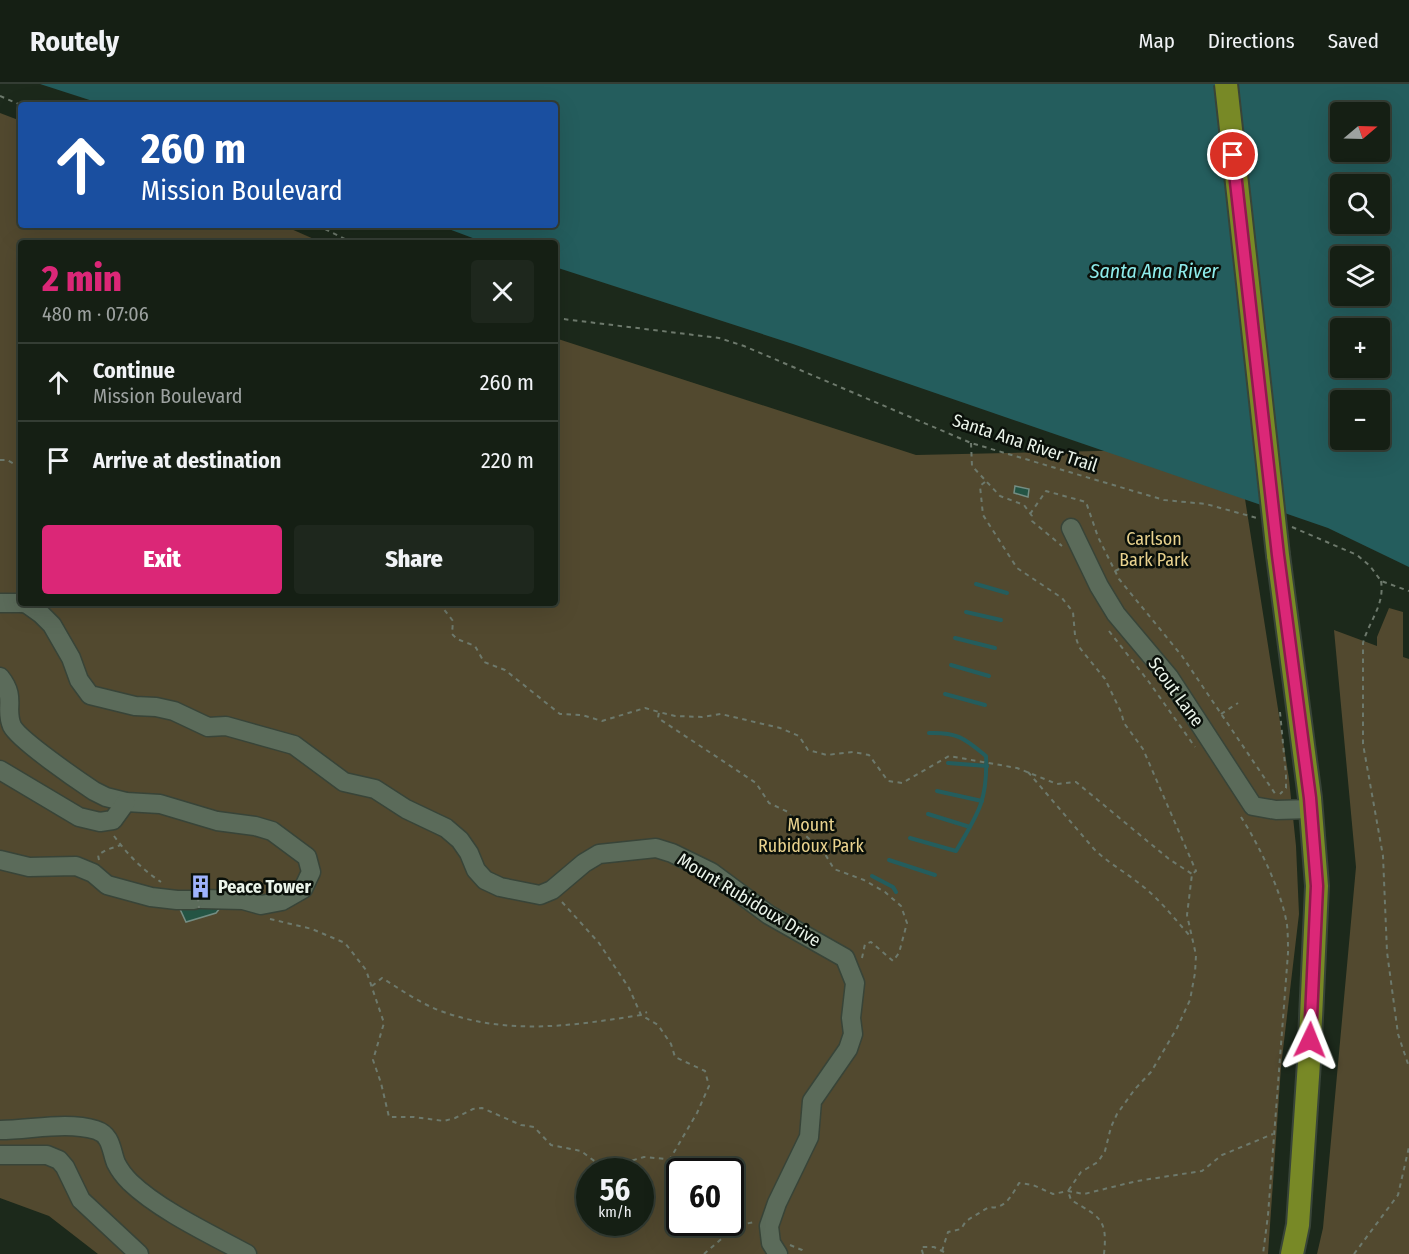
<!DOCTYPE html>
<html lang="en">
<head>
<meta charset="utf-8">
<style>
	body { margin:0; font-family:"Fira Sans Condensed",sans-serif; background:#1e271d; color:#f1f3f6; height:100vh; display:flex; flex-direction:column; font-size:22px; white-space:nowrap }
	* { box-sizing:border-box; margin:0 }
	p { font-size:20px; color:#9da2a0 }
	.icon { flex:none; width:33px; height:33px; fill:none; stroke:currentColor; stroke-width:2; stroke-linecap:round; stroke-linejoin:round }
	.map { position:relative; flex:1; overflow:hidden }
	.drawer { position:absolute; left:18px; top:156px; width:540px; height:366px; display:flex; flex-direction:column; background:#151f14; border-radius:6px; box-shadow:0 6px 24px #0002,0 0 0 2px #343d34 }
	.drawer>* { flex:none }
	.top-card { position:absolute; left:18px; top:18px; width:540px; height:126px; border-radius:6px; box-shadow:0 6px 24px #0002,0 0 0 2px #343d34; background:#1a4fa0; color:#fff; overflow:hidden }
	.needle { width:39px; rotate:71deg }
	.buttons { position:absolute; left:1330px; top:18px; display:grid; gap:12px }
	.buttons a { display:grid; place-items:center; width:60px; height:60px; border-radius:6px; background:#151f14; box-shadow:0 6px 24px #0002,0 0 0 2px #343d34; font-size:30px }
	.speed { position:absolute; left:576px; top:1074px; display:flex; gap:12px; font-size:30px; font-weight:700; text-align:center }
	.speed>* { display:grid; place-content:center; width:78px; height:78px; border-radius:50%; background:#151f14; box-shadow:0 6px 24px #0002,0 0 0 2px #343d34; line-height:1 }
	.speed small { font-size:15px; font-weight:400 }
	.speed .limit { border:3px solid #111; border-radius:9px; background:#fff; color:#111 }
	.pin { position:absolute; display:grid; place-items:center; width:51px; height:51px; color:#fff; margin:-26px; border:3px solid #fff; border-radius:50%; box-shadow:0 2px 6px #0007 }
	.me { position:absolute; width:66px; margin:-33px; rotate:2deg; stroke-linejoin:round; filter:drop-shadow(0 0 4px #0008) }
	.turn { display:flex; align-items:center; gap:21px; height:126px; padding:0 24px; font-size:27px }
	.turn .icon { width:78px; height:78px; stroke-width:2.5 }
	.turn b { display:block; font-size:42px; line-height:51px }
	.round { display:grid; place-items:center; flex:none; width:63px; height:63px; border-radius:6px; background:#1e271d }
	.headline { display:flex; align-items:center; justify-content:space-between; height:102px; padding:0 24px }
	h1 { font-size:36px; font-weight:800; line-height:45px; color:#db2777 }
	.button { display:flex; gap:12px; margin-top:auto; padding:12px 24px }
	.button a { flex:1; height:69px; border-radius:6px; background:#db2777; color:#fff; font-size:24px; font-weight:800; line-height:69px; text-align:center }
	.button a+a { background:#1e271d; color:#f1f3f6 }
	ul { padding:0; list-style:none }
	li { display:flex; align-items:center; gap:18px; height:78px; padding:0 24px; border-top:2px solid #343d34 }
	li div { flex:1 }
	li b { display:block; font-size:22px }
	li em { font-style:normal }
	header { display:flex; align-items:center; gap:36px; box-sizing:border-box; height:84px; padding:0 30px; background:#151f14; border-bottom:2px solid #343d34 }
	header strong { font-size:28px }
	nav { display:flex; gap:33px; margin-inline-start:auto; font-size:21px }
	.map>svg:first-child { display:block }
	.green { fill:#52492f; fill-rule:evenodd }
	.water { fill:#245d5d; fill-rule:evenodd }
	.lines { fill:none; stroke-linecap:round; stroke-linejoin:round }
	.stream { stroke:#245d5d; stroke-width:4 }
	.building { fill:#245444; stroke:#748d83; stroke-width:1.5 }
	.minor-casing { stroke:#384438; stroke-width:21 }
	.major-casing { stroke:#384438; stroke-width:26 }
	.path { stroke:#6d796c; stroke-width:2; stroke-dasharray:4.5 4.5; stroke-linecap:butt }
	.minor { stroke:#5b6b5a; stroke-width:18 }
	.major { stroke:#788926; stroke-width:22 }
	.major-bridge-casing { stroke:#384438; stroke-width:26; stroke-linecap:butt }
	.path-bridge { stroke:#6d796c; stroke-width:2; stroke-dasharray:4.5 4.5; stroke-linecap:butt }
	.major-bridge { stroke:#788926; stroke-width:22 }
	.route-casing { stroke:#8e194d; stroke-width:15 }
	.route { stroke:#db2777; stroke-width:10 }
	.labels { text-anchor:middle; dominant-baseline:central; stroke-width:5; stroke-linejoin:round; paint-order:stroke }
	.street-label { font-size:18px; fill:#ebf4ea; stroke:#0a100a }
	.park-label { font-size:18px; fill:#e9d28e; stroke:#0a100a }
	.poi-label { font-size:18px; font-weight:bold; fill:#ebf4ea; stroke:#0a100a; text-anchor:start }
	.water-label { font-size:20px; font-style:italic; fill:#8eeceb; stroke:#0a100a }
</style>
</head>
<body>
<header>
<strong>Routely</strong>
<nav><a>Map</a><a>Directions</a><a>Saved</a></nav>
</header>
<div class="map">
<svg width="1409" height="1170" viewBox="0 0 1409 1170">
	<rect width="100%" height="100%" fill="#1c291b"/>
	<g class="green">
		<path d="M0 29 21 37V141H282L323 159H21V519H555V254L916 371 1237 364 1289 695 1296 762 1299 830 1281 983 1268 1170H98L49 1132 0 1114ZM590 1088H640V1138H590ZM680 1088H730V1138H680Z"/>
		<polygon points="1389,524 1403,528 1403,573 1409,575 1409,1170 1317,1170 1323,1144 1356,783 1334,546 1377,562 1377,553"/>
	</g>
	<path class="water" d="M40 0H1409V483L1328 444 793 260 555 183V159H486L438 141H555V21H105ZM1341 28H1380V68H1341ZM1341 100H1380V140H1341ZM1341 172H1380V212H1341ZM1341 244H1380V284H1341ZM1341 316H1380V356H1341Z"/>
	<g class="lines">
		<g class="stream">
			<polyline points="976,500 1007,509"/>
			<polyline points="966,528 1001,536"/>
			<polyline points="955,554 995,564"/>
			<polyline points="951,581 989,592"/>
			<polyline points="945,610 985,621"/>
			<polyline points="948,679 987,682"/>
			<polyline points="937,707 982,717"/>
			<polyline points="928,730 970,743"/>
			<path d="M910 754 956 767C978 730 988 716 986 672 965 655 958 648 929 649"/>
			<polyline points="889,776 935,791"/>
			<polyline points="872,792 893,803 896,808"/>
		</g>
	</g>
	<g class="building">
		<polygon points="1015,402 1029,405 1028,413 1014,409"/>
		<polygon points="194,807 199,808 221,823 216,829 186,838 180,825"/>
	</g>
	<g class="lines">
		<defs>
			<g id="minor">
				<polyline points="1071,444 1099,502 1116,530 1169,593 1253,722 1276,726 1311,725"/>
				<polyline points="0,519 21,519"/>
				<polyline points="23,519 27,520 41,530 52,541 71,574 79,596 90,611 135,622 156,623 174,627 208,643 226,642 294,661 344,698 375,705 406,725 446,744 460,756 469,769 476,786 485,796 500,803 540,811 552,806 584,779 599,770 656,764 672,769 711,788 769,831 845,874 855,899 851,934 853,950 848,965 812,1017 809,1053 777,1119 769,1142 771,1159 778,1170"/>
				<path d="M0 593C17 614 4 624 12 642 19 656 79 697 94 707L106 713 126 718 160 720 217 737 255 742 272 747 307 773 311 788 303 805 282 817 261 821 243 816 201 815"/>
				<polyline points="0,686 79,733 100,738 113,736 126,718"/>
				<polyline points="0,776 29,783 76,782 93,789 107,801 151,813 177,816 194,816"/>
				<path d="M0 1046C31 1046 66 1037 96 1046 112 1051 111 1067 116 1079 119 1085 125 1093 130 1098 159 1126 210 1150 247 1170"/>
				<polyline points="0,1071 47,1071 59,1076 65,1083 81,1116 139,1170"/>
			</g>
			<polyline id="major" points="1278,471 1310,714 1317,802 1309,978 1298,1141 1292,1170"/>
		</defs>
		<use href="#minor" class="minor-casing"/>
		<use href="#major" class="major-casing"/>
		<g class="path">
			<polyline points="0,12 21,21"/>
			<polyline points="317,141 353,159"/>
			<polyline points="555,234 719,254 744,262 971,359 1164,416 1206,420 1257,434"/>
			<polyline points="971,359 972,382 1000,412 1024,421 1032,432 1032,437 1062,462"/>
			<polyline points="0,376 7,376 16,381 21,379"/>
			<path d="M985 398 980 402 983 431 1017 484 1062 514 1073 528 1075 551 1079 563 1105 595 1121 628 1124 639 1143 665 1196 787 1192 790 1187 831 1196 871 1195 889 1190 916 1177 944 1151 988 1135 1005 1117 1030 1111 1043 1105 1067 1098 1078 1081 1088 1068 1107 1071 1116C1099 1133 1108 1134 1104 1170"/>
			<polyline points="1030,430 1046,407 1086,418 1098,453 1119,495 1182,572 1276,711"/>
			<polyline points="1292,443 1357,471 1370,482 1381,497 1409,507"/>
			<polyline points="1115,487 1133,478"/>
			<path d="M1381 497C1385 521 1369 537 1363 559V660L1383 772 1387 868 1398 950 1409 983"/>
			<polyline points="439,519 453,537 452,550 457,555 475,562 484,578 505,586 560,630 582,631 602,637 645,624 659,628"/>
			<polyline points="1109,547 1149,598 1195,663"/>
			<polyline points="1280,628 1286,691 1286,704 1280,710"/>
			<polyline points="1221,630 1238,619"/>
			<path d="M1028 688 1094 765C1107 778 1122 786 1136 797 1157 812 1173 833 1190 852"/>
			<path d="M1241 733C1259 761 1282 808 1287 841 1288 850 1288 860 1288 869L1268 1131 1263 1170"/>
			<path d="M114 752C127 770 143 786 161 798"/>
			<polyline points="99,776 98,771 106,766 121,761"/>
			<polyline points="562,818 599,859 629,904 641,931 658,941 671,960 675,973 705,987 709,1002 697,1029 670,1075"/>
			<polyline points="270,835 312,845 345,859 366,886 384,939 373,976 381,999 389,1033 414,1033 444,1037 455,1034 473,1025 482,1024 521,1041 534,1043 551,1061 581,1067 601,1082 620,1080 644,1073 688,1077 670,1097 680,1107"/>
			<polyline points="862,874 865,860 871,858 893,877 899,869 907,839 901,822 885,808 864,796 834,785 825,770 804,750 788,728 769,719 756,699 658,634 659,628 675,632 702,633 721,630 780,644 799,652 808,666 827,671 853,668 869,671 888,697 902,699 949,672 1017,684 1057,700 1076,698 1169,775 1192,790"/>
			<path d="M372 902 382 894C400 905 418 918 438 926 506 952 571 942 641 931L647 928"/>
			<polyline points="730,1107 732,1107 730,1109"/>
			<polyline points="730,1138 745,1140 754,1138"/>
			<polyline points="790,1161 802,1166 805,1170"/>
			<path d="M942 1167 948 1148 961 1145 966 1137 989 1123C1005 1126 1012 1111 1019 1099L1033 1101 1053 1110 1068 1107 1084 1110 1137 1097 1202 1087 1222 1071 1273 1050"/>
			<polyline points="704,1170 727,1150 743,1144 745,1140"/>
			<polyline points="923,1170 921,1163 934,1163 948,1170"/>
			<polyline points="1354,1170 1398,1111 1409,1063"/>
		</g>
		<use href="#minor" class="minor"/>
		<use href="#major" class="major"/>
		<defs>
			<polyline id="major-bridge" points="1226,0 1278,471"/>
		</defs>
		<use href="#major-bridge" class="major-bridge-casing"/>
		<polyline class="path-bridge" points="197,804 199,824"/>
		<use href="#major-bridge" class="major-bridge"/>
	</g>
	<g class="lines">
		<defs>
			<polyline id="route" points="1233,71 1278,471 1310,714 1317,802 1310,956"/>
		</defs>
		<use href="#route" class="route-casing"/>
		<use href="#route" class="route"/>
	</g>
	<defs>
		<symbol id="building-bare" viewBox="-9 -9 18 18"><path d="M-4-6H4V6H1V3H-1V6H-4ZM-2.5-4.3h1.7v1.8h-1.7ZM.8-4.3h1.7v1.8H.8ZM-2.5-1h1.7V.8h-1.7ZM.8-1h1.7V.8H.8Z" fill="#9fb3fd" stroke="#0a100a" stroke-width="2.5" paint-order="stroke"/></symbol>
	</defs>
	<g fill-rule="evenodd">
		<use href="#building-bare" x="184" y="786" width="33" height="33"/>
	</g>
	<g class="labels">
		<g class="street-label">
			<text transform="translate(1025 359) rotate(18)">Santa Ana River Trail</text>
			<text transform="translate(1176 608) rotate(54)">Scout Lane</text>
			<text transform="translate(749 816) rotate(31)">Mount Rubidoux Drive</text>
		</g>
		<g class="park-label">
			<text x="1154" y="455">Carlson<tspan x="1154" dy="21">Bark Park</tspan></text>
			<text x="811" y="741">Mount<tspan x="811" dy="21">Rubidoux Park</tspan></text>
		</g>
		<g class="poi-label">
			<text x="218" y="803">Peace Tower</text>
		</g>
		<g class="water-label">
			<text x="1154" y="187">Santa Ana River</text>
		</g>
	</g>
</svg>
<div class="buttons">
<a><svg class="needle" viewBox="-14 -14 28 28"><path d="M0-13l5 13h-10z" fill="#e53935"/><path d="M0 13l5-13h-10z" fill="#9da2a0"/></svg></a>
<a><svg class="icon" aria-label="search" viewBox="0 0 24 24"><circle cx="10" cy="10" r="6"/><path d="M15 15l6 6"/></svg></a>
<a><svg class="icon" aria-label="layers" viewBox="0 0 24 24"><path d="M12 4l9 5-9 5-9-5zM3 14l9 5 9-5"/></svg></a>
<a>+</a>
<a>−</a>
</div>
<div class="speed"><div>56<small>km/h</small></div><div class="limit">60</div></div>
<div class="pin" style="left:1233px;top:71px;background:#d93025"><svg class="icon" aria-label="arrive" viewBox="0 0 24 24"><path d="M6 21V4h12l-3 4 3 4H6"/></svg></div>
<svg class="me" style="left:1310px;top:956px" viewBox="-20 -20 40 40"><path d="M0-17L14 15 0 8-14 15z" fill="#db2777" stroke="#fff" stroke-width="4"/></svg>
<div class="top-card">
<div class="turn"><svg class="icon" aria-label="ahead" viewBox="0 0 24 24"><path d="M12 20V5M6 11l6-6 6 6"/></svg><div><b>260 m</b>Mission Boulevard</div></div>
</div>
<section class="drawer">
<div class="headline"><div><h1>2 min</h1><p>480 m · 07:06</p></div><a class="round"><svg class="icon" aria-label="close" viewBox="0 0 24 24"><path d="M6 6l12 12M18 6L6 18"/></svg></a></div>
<ul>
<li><svg class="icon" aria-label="ahead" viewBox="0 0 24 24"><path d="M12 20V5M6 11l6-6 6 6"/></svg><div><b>Continue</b><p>Mission Boulevard</p></div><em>260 m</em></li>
<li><svg class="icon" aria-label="arrive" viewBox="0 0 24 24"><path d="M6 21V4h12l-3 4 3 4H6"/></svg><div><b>Arrive at destination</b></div><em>220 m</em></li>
</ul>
<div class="button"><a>Exit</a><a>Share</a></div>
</section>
</div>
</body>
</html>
